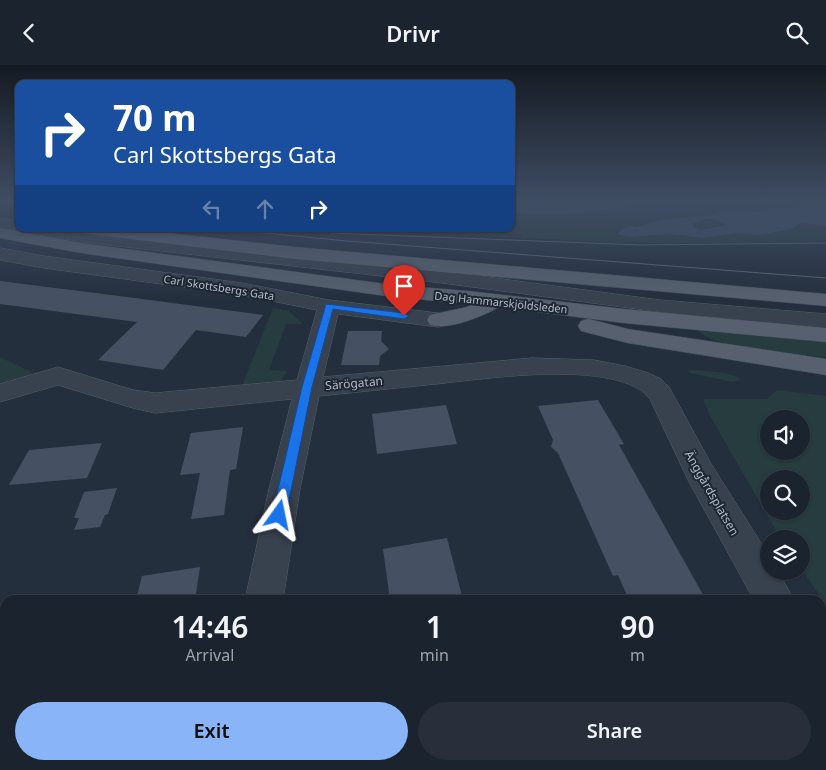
<!DOCTYPE html>
<html lang="en">
<head>
<meta charset="utf-8">
<style>
	body { margin:0; font-family:"Noto Sans",sans-serif; background:#282f3a; color:#f1f3f6; height:100vh; display:flex; flex-direction:column; font-size:19px; white-space:nowrap }
	* { box-sizing:border-box; margin:0 }
	p { font-size:16px; color:#a0a4aa }
	.icon { flex:none; width:28px; height:28px; fill:none; stroke:currentColor; stroke-width:2; stroke-linecap:round; stroke-linejoin:round }
	.map { position:relative; flex:1; overflow:hidden }
	.panel { position:absolute; left:0px; top:530px; width:826px; height:175px; display:flex; flex-direction:column; background:#1b232e; border-radius:15px 15px 0 0; box-shadow:0 1px 4px #0004,0 0 0 1px #39404a }
	.panel>* { flex:none }
	.banner { position:absolute; left:15px; top:15px; width:500px; height:152px; border-radius:10px; box-shadow:0 1px 4px #0004,0 0 0 1px #39404a; background:#1a4fa0; color:#fff; overflow:hidden }
	.tools { position:absolute; left:760px; top:345px; display:grid; gap:10px }
	.tools a { display:grid; place-items:center; width:50px; height:50px; border-radius:50%; background:#1b232e; box-shadow:0 1px 4px #0004,0 0 0 1px #39404a; font-size:25px }
	.pin { position:absolute; display:grid; place-items:center; width:42px; height:42px; color:#fff; margin:-51px -21px; border-radius:50% 50% 50% 0; rotate:-45deg; box-shadow:0 0 5px #0007 }
	.pin .icon { rotate:45deg }
	.me { position:absolute; width:55px; margin:-28px; rotate:12deg; stroke-linejoin:round; filter:drop-shadow(0 0 4px #0008) }
	.turn { display:flex; align-items:center; gap:18px; height:105px; padding:0 15px; font-size:22px }
	.turn .icon { width:65px; height:65px; stroke-width:2.5 }
	.turn b { display:block; font-size:35px; line-height:42px }
	.lanes { display:flex; align-items:center; height:48px; padding:0 15px; background:#0003; justify-content:center; gap:25px; direction:ltr }
	.lanes .off { opacity:.35 }
	.eta { display:flex; justify-content:space-evenly; align-items:center; height:85px; text-align:center }
	.eta b { font-size:30px; font-weight:600; line-height:35px }
	.cta { display:flex; gap:10px; margin-top:auto; padding:10px 15px }
	.cta a { flex:1; height:58px; border-radius:30px; background:#8ab4f8; color:#111; font-size:20px; font-weight:600; line-height:58px; text-align:center }
	.cta a+a { background:#282f3a; color:#f1f3f6 }
	header { display:flex; justify-content:space-between; align-items:center; height:65px; padding:0 15px; background:#1b232e; font-size:22px; font-weight:600 }
	.map>svg:first-child { display:block }
	.green { fill:#263c3f; fill-rule:evenodd }
	.water { fill:#394c67; fill-rule:evenodd }
	.building { fill:#455162 }
	.lines { fill:none; stroke-linecap:round; stroke-linejoin:round }
	.minor-casing { stroke:#565f6c; stroke-width:1 }
	.major-casing { stroke:#414a57; stroke-width:1 }
	.minor { fill:#38414e; fill-rule:evenodd }
	.major { fill:#56606e; fill-rule:evenodd }
	.tram { stroke:#5a6575; stroke-width:1 }
	.route { fill:#1a73e8; stroke:#114b97 }
	.labels { text-anchor:middle; dominant-baseline:central; stroke-width:4; stroke-linejoin:round; paint-order:stroke }
	.far-street-label { font-size:11px; fill:#b4bcc9; stroke:#1d2633 }
	.street-label { font-size:12px; fill:#b4bcc9; stroke:#1d2633 }
</style>
</head>
<body>
<header><svg class="icon" aria-label="back" viewBox="0 0 24 24"><path d="M15 5l-7 7 7 7"/></svg>Drivr<svg class="icon" aria-label="search" viewBox="0 0 24 24"><circle cx="10" cy="10" r="6"/><path d="M15 15l6 6"/></svg></header>
<div class="map">
<svg width="826" height="705" viewBox="0 0 826 705">
	<rect width="100%" height="100%" fill="#242f3e"/>
	<g class="green">
		<path d="M511 135H826V175C724 181 623 178 521 173V170L509 169 508 172 358 164H511Z"/>
		<polygon points="273,243 289,246 303,259 286,259 269,305 288,306 280,316 260,320 242,321"/>
		<path d="M697 265 826 277V292C792 288 723 287 697 265Z"/>
		<polygon points="0,292 31,307 31,325 0,337"/>
		<path d="M687 305C698 305 735 307 741 315L732 317 691 308Z"/>
		<path d="M777 325 826 331V540L801 503V474H781L710 351 703 334H767ZM769 354H801V386H769ZM769 414H801V446H769Z"/>
	</g>
	<path class="water" d="M815 136 826 137V160L802 158 788 165 776 167 759 170 735 168 704 173 670 169 630 172 617 169 622 164 630 161 637 162 661 155 712 150 720 146 761 147 775 143 792 144 802 139ZM707 154H716L727 160 701 165 692 162 694 161 692 159Z"/>
	<g class="building">
		<polygon points="0,216 127,232 263,250 246,272 196,265 163,305 98,295 137,257 0,239"/>
		<polygon points="348,266 382,266 381,276 389,284 380,291 379,300 341,300"/>
		<polygon points="598,335 624,379 619,380 706,535 629,535 618,510 613,511 558,388 551,382 553,375 538,341"/>
		<polygon points="446,340 457,379 377,389 372,349"/>
		<polygon points="243,362 236,404 230,405 224,450 191,454 200,408 180,410 191,368"/>
		<polygon points="102,378 87,413 9,420 29,385"/>
		<polygon points="117,423 108,449 105,450 100,462 74,465 79,453 74,453 84,427"/>
		<polygon points="447,473 463,535 390,535 383,484"/>
		<polygon points="200,502 195,535 136,535 142,511"/>
	</g>
	<g class="lines">
		<defs>
			<g id="minor">
				<polygon points="590,135 639,135 637,138 632,140 557,149 511,147 511,137 557,139"/>
				<polygon points="0,153 19,156 19,164 26,164 19,166 0,163"/>
				<polygon points="25,164 65,164 442,206 660,235 826,249 826,263 660,247 442,218 91,178 34,169 28,168"/>
				<path d="M0 183 44 191 242 218 329 235 438 248 446 250 449 255 446 260 438 262 338 249 323 312 532 293 594 295 625 301 648 308 661 314 669 322 710 397 769 491V506H778L794 535H754L688 415 650 334C619 293 484 314 436 319 397 323 358 327 319 331L300 424 283 535H245L269 424 292 334 155 348 133 343 58 320 0 337V319L58 302 133 325 155 328 297 315 317 245 242 230 44 203 0 195Z"/>
				<polygon points="821,581 826,583 826,630 821,628"/>
				<polygon points="5,680 5,700 46,700 44,705 0,705 0,682"/>
				<polygon points="228,700 274,700 273,705 227,705"/>
			</g>
			<g id="major">
				<path d="M0 163 81 178 393 220 468 226 624 244 826 263V277L624 258 499 242C481 252 450 265 430 260L427 255 430 250 467 242 473 239 393 232 81 188 0 173Z"/>
				<polygon points="79,164 131,164 295,182 826,229 826,241 295,194 88,169 82,168"/>
				<polygon points="589,254 628,264 826,294 826,310 628,278 581,266 578,261 581,256"/>
			</g>
		</defs>
		<use href="#minor" class="minor-casing"/>
		<use href="#major" class="major-casing"/>
		<use href="#minor" class="minor"/>
		<use href="#major" class="major"/>
		<g class="tram">
			<polyline points="16,135 19,136"/>
			<polyline points="224,164 347,176 826,213"/>
			<polyline points="330,168 640,180 826,178"/>
		</g>
	</g>
	<linearGradient id="sky" x2="0" y2="1"><stop stop-color="#141a22"/><stop offset="0.58" stop-color="#3f4d63"/><stop offset="1" stop-color="#3f4d63" stop-opacity="0"/></linearGradient>
	<rect width="826" height="234" fill="url(#sky)"/>
	<polygon class="route" points="326,239 404,248 409,251 404,254 333,244 312,322 286,450 284,455 279,457 274,455 272,450 302,322"/>
	<g class="labels">
		<g class="far-street-label">
			<text transform="translate(219 222) rotate(9)">Carl Skottsbergs Gata</text>
			<text transform="translate(501 237) rotate(6)">Dag Hammarskjöldsleden</text>
		</g>
		<g class="street-label">
			<text transform="translate(354 318) rotate(-5)">Särögatan</text>
			<text transform="translate(712 428) rotate(60)">Änggårdsplatsen</text>
		</g>
	</g>
</svg>
<div class="tools">
<a><svg class="icon" aria-label="sound" viewBox="0 0 24 24"><path d="M4 9h4l5-4v14l-5-4H4zM17 9q2 3 0 6"/></svg></a>
<a><svg class="icon" aria-label="search" viewBox="0 0 24 24"><circle cx="10" cy="10" r="6"/><path d="M15 15l6 6"/></svg></a>
<a><svg class="icon" aria-label="layers" viewBox="0 0 24 24"><path d="M12 4l9 5-9 5-9-5zM3 14l9 5 9-5"/></svg></a>
</div>
<div class="pin" style="left:404px;top:251px;background:#d93025"><svg class="icon" aria-label="arrive" viewBox="0 0 24 24"><path d="M6 21V4h12l-3 4 3 4H6"/></svg></div>
<svg class="me" style="left:279px;top:450px" viewBox="-20 -20 40 40"><path d="M0-17L14 15 0 8-14 15z" fill="#1a73e8" stroke="#fff" stroke-width="4"/></svg>
<div class="banner">
<div class="turn"><svg class="icon" aria-label="right" viewBox="0 0 24 24"><path d="M7 20v-9h11M14 6l5 5-5 5"/></svg><div><b>70 m</b>Carl Skottsbergs Gata</div></div>
<div class="lanes"><svg class="icon off" aria-label="left" viewBox="0 0 24 24"><path d="M17 20v-9H6M10 6l-5 5 5 5"/></svg><svg class="icon off" aria-label="ahead" viewBox="0 0 24 24"><path d="M12 20V5M6 11l6-6 6 6"/></svg><svg class="icon" aria-label="right" viewBox="0 0 24 24"><path d="M7 20v-9h11M14 6l5 5-5 5"/></svg></div>
</div>
<section class="panel">
<div class="eta">
<div><b>14:46</b><p>Arrival</p></div>
<div><b>1</b><p>min</p></div>
<div><b>90</b><p>m</p></div>
</div>
<div class="cta"><a>Exit</a><a>Share</a></div>
</section>
</div>
</body>
</html>
